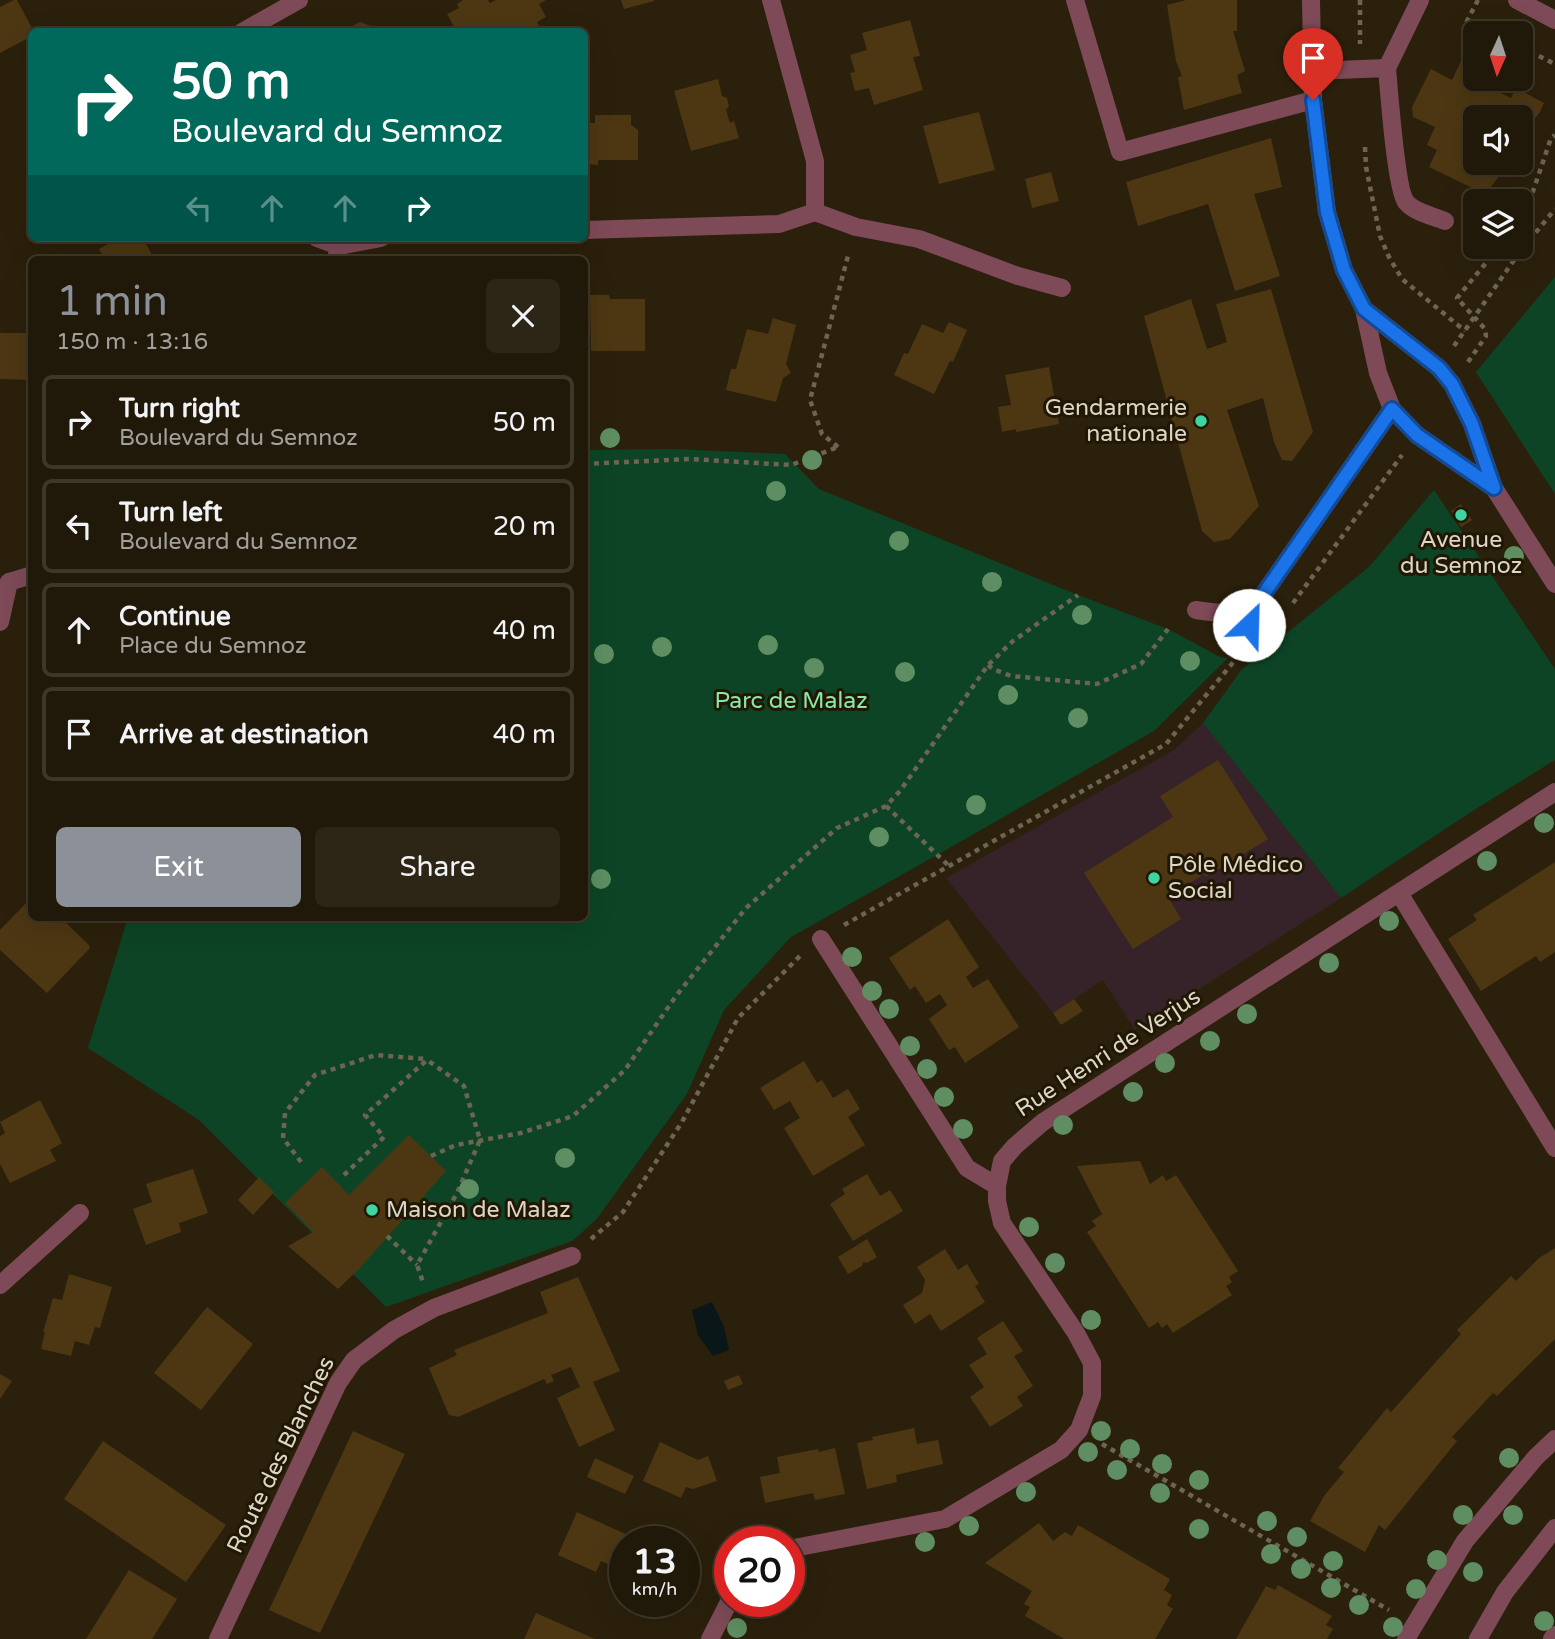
<!DOCTYPE html>
<html lang="en">
<head>
<meta charset="utf-8">
<style>
	body { margin:0; font-family:"Varela Round",sans-serif; background:#2d2516; color:#f1f3f6; height:100vh; display:flex; flex-direction:column; font-size:26px; white-space:nowrap }
	* { box-sizing:border-box; margin:0 }
	p { font-size:23px; color:#a2a09c }
	.icon { flex:none; width:38px; height:38px; fill:none; stroke:currentColor; stroke-width:2; stroke-linecap:round; stroke-linejoin:round }
	.map { position:relative; flex:1; overflow:hidden }
	.side { position:absolute; left:28px; top:256px; width:560px; height:665px; display:flex; flex-direction:column; background:#201808; border-radius:10px; box-shadow:0 7px 28px #0002,0 0 0 2px #3d3729 }
	.side>* { flex:none }
	.guide { position:absolute; left:28px; top:28px; width:560px; height:214px; border-radius:10px; box-shadow:0 7px 28px #0002,0 0 0 2px #3d3729; background:#00695c; color:#fff; overflow:hidden }
	.needle { width:46px; rotate:183deg }
	.tools { position:absolute; left:1463px; top:21px; display:grid; gap:14px }
	.tools a { display:grid; place-items:center; width:70px; height:70px; border-radius:10px; background:#201808; box-shadow:0 7px 28px #0002,0 0 0 2px #3d3729; font-size:35px }
	.speed { position:absolute; left:609px; top:1526px; display:flex; gap:14px; font-size:35px; font-weight:700; text-align:center }
	.speed>* { display:grid; place-content:center; width:91px; height:91px; border-radius:50%; background:#201808; box-shadow:0 7px 28px #0002,0 0 0 2px #3d3729; line-height:1 }
	.speed small { font-size:18px; font-weight:400 }
	.speed .limit { border:10px solid #d22; background:#fff; color:#111 }
	.pin { position:absolute; display:grid; place-items:center; width:60px; height:60px; color:#fff; margin:-72px -30px; border-radius:50% 50% 50% 0; rotate:-45deg; box-shadow:0 0 7px #0007 }
	.pin .icon { rotate:45deg }
	.me { position:absolute; width:77px; margin:-38px; rotate:24deg; stroke-linejoin:round; filter:drop-shadow(0 0 5px #0008) }
	.turn { display:flex; align-items:center; gap:24px; height:147px; padding:0 28px; font-size:32px }
	.turn .icon { width:91px; height:91px; stroke-width:2.5 }
	.turn b { display:block; font-size:49px; line-height:60px }
	.lanes { display:flex; align-items:center; height:66px; padding:0 28px; background:#0003; justify-content:center; gap:35px; direction:ltr }
	.lanes .off { opacity:.35 }
	.round { display:grid; place-items:center; flex:none; width:74px; height:74px; border-radius:10px; background:#2d2516 }
	.head { display:flex; align-items:center; justify-content:space-between; height:119px; padding:0 28px }
	h1 { font-size:42px; font-weight:600; line-height:52px; color:#8c9099 }
	.button { display:flex; gap:14px; margin-top:auto; padding:14px 28px }
	.button a { flex:1; height:80px; border-radius:10px; background:#8c9099; color:#fff; font-size:28px; font-weight:600; line-height:80px; text-align:center }
	.button a+a { background:#2d2516; color:#f1f3f6 }
	ul { padding:0; list-style:none }
	li { display:flex; align-items:center; gap:21px; height:94px; margin:0 14px 10px; padding:0 14px; border:4px solid #3d3729; border-radius:10px }
	li div { flex:1 }
	li b { display:block; font-size:26px }
	li em { font-style:normal }
	.map>svg:first-child { display:block }
	.commercial { fill:#362329 }
	.green { fill:#0d4425 }
	.water { fill:#091718 }
	.building { fill:#4d3713 }
	.lines { fill:none; stroke-linecap:round; stroke-linejoin:round }
	.path { stroke:#6d6452; stroke-width:4.5; stroke-dasharray:5 5; stroke-linecap:butt }
	.minor { stroke:#7e4a58; stroke-width:18 }
	.tree { fill:#5e8e61 }
	.route-casing { stroke:#114b97; stroke-width:18 }
	.route { stroke:#1a73e8; stroke-width:12 }
	.poi-dot { fill:#40d4a2; stroke:#211703; stroke-width:2.5 }
	.labels { text-anchor:middle; dominant-baseline:central; stroke-width:6; stroke-linejoin:round; paint-order:stroke }
	.poi-label { font-size:23px; fill:#dcd6c9; stroke:#211703; text-anchor:start }
	.park-label { font-size:23px; fill:#87e8a8; stroke:#211703 }
	.street-label { font-size:23px; fill:#dcd6c9; stroke:#211703 }
</style>
</head>
<body>
<div class="map">
<svg width="1555" height="1639" viewBox="0 0 1555 1639">
	<rect width="100%" height="100%" fill="#2b200b"/>
	<polygon class="commercial" points="1203,723 1341,898 1135,1030 1103,980 1053,1013 946,878 1174,750"/>
	<g class="green">
		<polygon points="1555,277 1555,494 1476,372"/>
		<polygon points="671,449 785,454 819,489 1078,595 1168,629 1220,657 1228,658 1154,731 937,855 791,937 724,1010 687,1094 596,1220 572,1241 386,1307 199,1120 88,1048 128,917 584,917 585,450"/>
		<polygon points="1434,490 1555,669 1555,760 1474,810 1341,898 1203,723 1242,669 1369,567"/>
	</g>
	<polygon class="water" points="712,1302 724,1327 729,1350 713,1356 698,1335 692,1310"/>
	<g class="building">
		<polygon points="14,0 17,0 34,32 32,32 32,36 0,53 0,7"/>
		<polygon points="463,0 488,0 490,3 496,0 546,0 539,4 546,17 537,22 541,30 538,32 457,32 447,14 459,8 457,4"/>
		<polygon points="621,0 654,0 654,1 624,9"/>
		<polygon points="1186,0 1237,0 1237,31 1233,31 1245,71 1237,75 1242,93 1184,110 1178,77 1182,76 1176,61 1167,5"/>
		<polygon points="910,20 920,56 913,57 923,90 874,105 869,88 855,91 850,73 855,72 850,55 867,50 862,33"/>
		<polygon points="360,22 371,26 374,32 342,32"/>
		<polygon points="1461,61 1475,68 1474,80 1511,98 1516,88 1544,103 1540,112 1521,136 1521,117 1475,117 1475,163 1500,163 1498,165 1505,169 1485,194 1429,167 1437,150 1427,145 1435,127 1413,117 1412,107 1431,69 1452,80"/>
		<polygon points="718,79 722,96 727,98 729,106 726,110 730,123 734,121 739,138 691,151 674,91"/>
		<polygon points="979,112 995,170 939,184 923,126"/>
		<polygon points="595,115 631,115 631,125 638,130 638,160 598,160 598,165 584,164 584,123 595,123"/>
		<polygon points="1271,138 1282,187 1254,194 1280,276 1235,291 1208,204 1138,226 1126,182"/>
		<polygon points="1051,172 1059,201 1032,208 1025,179"/>
		<polygon points="119,238 143,238 154,259 105,259 99,249"/>
		<polygon points="1271,289 1313,432 1292,461 1282,460 1274,442 1263,398 1227,410 1259,506 1230,539 1214,542 1202,531 1144,316 1191,299 1207,349 1227,342 1216,304"/>
		<polygon points="590,295 609,295 610,299 645,299 645,351 591,351"/>
		<polygon points="773,318 796,325 786,364 791,373 783,378 776,402 726,390 731,369 736,369 747,329 768,334"/>
		<polygon points="949,322 967,330 953,362 950,361 934,394 894,375 904,353 908,354 922,324 943,333"/>
		<polygon points="0,333 32,333 32,380 0,379"/>
		<polygon points="1049,367 1059,424 1016,432 1016,429 1002,432 998,407 1011,405 1005,375"/>
		<polygon points="1461,504 1472,520 1461,527 1451,511"/>
		<polygon points="1218,760 1268,839 1206,877 1204,874 1168,897 1181,919 1133,949 1084,873 1173,817 1160,796"/>
		<polygon points="1555,862 1555,952 1540,962 1536,956 1481,991 1448,939 1477,920 1473,915"/>
		<polygon points="32,897 32,917 53,917 60,923 63,920 89,945 90,948 47,993 0,950 0,930"/>
		<polygon points="948,919 979,967 966,977 973,988 988,979 1019,1027 965,1063 955,1047 949,1050 929,1019 947,1005 940,994 926,1003 915,986 910,990 889,958"/>
		<polygon points="1074,999 1083,1011 1061,1025 1053,1013"/>
		<polygon points="804,1061 817,1083 822,1080 833,1098 848,1089 860,1109 848,1117 865,1145 813,1176 784,1128 800,1118 790,1101 774,1110 760,1088"/>
		<polygon points="40,1100 62,1143 50,1150 56,1161 10,1183 0,1164 0,1136 5,1133 0,1122"/>
		<polygon points="409,1135 446,1171 359,1269 338,1289 288,1246 313,1232 285,1203 322,1167 349,1195"/>
		<polygon points="1140,1161 1150,1184 1163,1175 1166,1181 1176,1175 1238,1271 1229,1277 1232,1282 1226,1286 1232,1295 1173,1333 1167,1324 1162,1328 1158,1322 1149,1328 1087,1232 1096,1226 1092,1221 1102,1214 1077,1166"/>
		<polygon points="193,1169 208,1213 179,1223 181,1232 146,1245 133,1209 152,1202 146,1184"/>
		<polygon points="867,1174 880,1196 890,1190 903,1211 853,1241 830,1204 845,1194 842,1189"/>
		<polygon points="259,1177 274,1192 253,1215 238,1200"/>
		<polygon points="867,1239 877,1257 867,1263 863,1262 862,1266 848,1274 838,1257"/>
		<polygon points="1555,1248 1555,1339 1497,1396 1493,1393 1452,1437 1457,1441 1385,1530 1379,1525 1365,1552 1310,1521 1324,1496 1344,1472 1338,1468 1387,1408 1391,1412 1461,1334 1457,1330 1511,1276 1516,1281 1539,1258"/>
		<polygon points="945,1249 958,1270 967,1264 979,1284 975,1286 985,1302 941,1331 930,1314 915,1324 903,1305 922,1293 925,1280 917,1267"/>
		<polygon points="69,1274 112,1287 100,1328 95,1327 89,1345 75,1341 71,1356 41,1349 45,1332 43,1332 53,1298 62,1300"/>
		<polygon points="578,1277 620,1371 593,1382 615,1430 579,1447 557,1398 580,1387 571,1367 551,1375 554,1381 547,1384 544,1379 458,1417 449,1415 429,1368 457,1355 454,1350 548,1313 540,1292"/>
		<polygon points="207,1307 253,1344 201,1410 154,1373"/>
		<polygon points="1003,1321 1023,1351 1014,1356 1033,1386 1017,1397 1023,1406 990,1427 970,1397 984,1387 969,1365 987,1354 977,1338"/>
		<polygon points="0,1374 12,1381 0,1399"/>
		<polygon points="739,1375 743,1384 728,1390 724,1381"/>
		<polygon points="914,1428 917,1444 938,1440 943,1464 896,1475 897,1482 867,1489 857,1443 873,1440 872,1437"/>
		<polygon points="353,1431 405,1454 320,1633 269,1610"/>
		<polygon points="103,1441 226,1525 186,1582 64,1499"/>
		<polygon points="660,1442 698,1460 708,1456 717,1481 693,1489 686,1487 681,1498 643,1481"/>
		<polygon points="835,1448 845,1494 815,1500 813,1493 765,1503 760,1477 780,1473 777,1457 818,1449 819,1452"/>
		<polygon points="595,1458 634,1476 625,1494 587,1477"/>
		<polygon points="577,1512 643,1542 625,1542 625,1572 601,1561 596,1572 558,1555"/>
		<polygon points="1039,1523 1053,1541 1065,1532 1072,1536 1078,1525 1170,1579 1164,1590 1172,1595 1167,1605 1173,1609 1155,1639 1064,1639 1025,1616 1030,1607 1024,1604 1032,1591 985,1563"/>
		<polygon points="129,1570 177,1599 152,1639 86,1639"/>
		<polygon points="1278,1585 1332,1616 1326,1625 1333,1629 1327,1639 1236,1639 1266,1586 1275,1590"/>
		<polygon points="536,1613 595,1639 524,1639"/>
	</g>
	<g class="lines">
		<g class="path">
			<polyline points="1360,0 1360,44"/>
			<polyline points="1478,0 1467,21 1492,33"/>
			<polyline points="1521,47 1555,64"/>
			<polyline points="1365,147 1366,167 1380,236 1389,257 1402,279 1465,331"/>
			<polyline points="1521,220 1525,215 1551,138 1555,135"/>
			<polyline points="1454,346 1519,253 1555,209"/>
			<polyline points="1468,362 1486,336 1485,329 1457,298 1499,247"/>
			<polyline points="838,447 822,434 810,400 849,252"/>
			<polyline points="584,464 690,459 791,465 838,447"/>
			<polyline points="1293,603 1402,455"/>
			<polyline points="988,665 993,669 1011,676 1097,684 1141,664 1168,629"/>
			<polyline points="886,806 949,866"/>
			<polyline points="844,925 1166,744 1235,660"/>
			<polyline points="431,1156 456,1145 521,1133 573,1116 625,1070 676,996 746,908 837,828 886,806 900,791 988,665 1013,641 1078,595"/>
			<polyline points="301,1162 283,1138 285,1113 315,1075 376,1055 426,1059"/>
			<polyline points="344,1175 384,1137 365,1115 427,1060 464,1086 480,1140 457,1193 417,1265 424,1285"/>
			<polyline points="387,1236 417,1265"/>
			<polyline points="591,1239 623,1212 682,1122 738,1018 800,956"/>
			<polyline points="1102,1444 1389,1610"/>
		</g>
		<g class="minor">
			<polyline points="771,0 815,161 815,212"/>
			<polyline points="1075,0 1120,152 1313,100"/>
			<polyline points="1311,0 1313,100 1327,212 1344,270 1364,309"/>
			<polyline points="1517,0 1555,20"/>
			<polyline points="242,32 299,0"/>
			<polyline points="1387,68 1420,0"/>
			<path d="M1312 71 1387 68C1389 90 1396 189 1406 202 1414 212 1433 216 1445 221"/>
			<polyline points="584,230 779,224 815,212 856,227 919,239 1018,276 1062,288"/>
			<polyline points="317,238 339,246"/>
			<polyline points="336,259 339,246 381,238"/>
			<polyline points="1494,488 1417,435 1392,409 1378,373 1364,309 1439,368 1452,384 1472,424 1494,488 1555,584"/>
			<polyline points="9,582 32,575"/>
			<path d="M1196 610C1219 613 1235 617 1256 605L1392 409"/>
			<polyline points="1248,610 1251,640"/>
			<polyline points="0,622 9,582"/>
			<polyline points="1399,893 1555,1148"/>
			<polyline points="821,939 967,1168 997,1186"/>
			<polyline points="0,1285 80,1213"/>
			<polyline points="789,1549 945,1519 1061,1450 1079,1430 1092,1396 1092,1363 1076,1333 1002,1223 997,1201 997,1186 1002,1161 1015,1146 1043,1122 1555,792"/>
			<polyline points="218,1639 338,1383 354,1360 394,1330 434,1308 572,1256"/>
			<polyline points="710,1639 730,1600"/>
			<polyline points="1406,1639 1465,1541 1536,1457 1555,1439"/>
			<polyline points="1478,1639 1505,1592 1555,1528"/>
			<polyline points="1552,1639 1555,1635"/>
		</g>
	</g>
	<g class="tree">
		<circle cx="610" cy="438" r="10"/>
		<circle cx="812" cy="460" r="10"/>
		<circle cx="776" cy="491" r="10"/>
		<circle cx="899" cy="541" r="10"/>
		<circle cx="1514" cy="556" r="10"/>
		<circle cx="992" cy="582" r="10"/>
		<circle cx="1082" cy="615" r="10"/>
		<circle cx="768" cy="645" r="10"/>
		<circle cx="662" cy="647" r="10"/>
		<circle cx="604" cy="654" r="10"/>
		<circle cx="1190" cy="661" r="10"/>
		<circle cx="814" cy="668" r="10"/>
		<circle cx="905" cy="672" r="10"/>
		<circle cx="1008" cy="695" r="10"/>
		<circle cx="1078" cy="718" r="10"/>
		<circle cx="976" cy="805" r="10"/>
		<circle cx="1544" cy="823" r="10"/>
		<circle cx="879" cy="837" r="10"/>
		<circle cx="1487" cy="861" r="10"/>
		<circle cx="601" cy="879" r="10"/>
		<circle cx="1389" cy="921" r="10"/>
		<circle cx="852" cy="957" r="10"/>
		<circle cx="1329" cy="963" r="10"/>
		<circle cx="872" cy="991" r="10"/>
		<circle cx="889" cy="1009" r="10"/>
		<circle cx="1247" cy="1014" r="10"/>
		<circle cx="1210" cy="1041" r="10"/>
		<circle cx="910" cy="1046" r="10"/>
		<circle cx="1165" cy="1063" r="10"/>
		<circle cx="927" cy="1069" r="10"/>
		<circle cx="1133" cy="1092" r="10"/>
		<circle cx="944" cy="1097" r="10"/>
		<circle cx="1063" cy="1125" r="10"/>
		<circle cx="963" cy="1129" r="10"/>
		<circle cx="565" cy="1158" r="10"/>
		<circle cx="469" cy="1189" r="10"/>
		<circle cx="1029" cy="1227" r="10"/>
		<circle cx="1055" cy="1263" r="10"/>
		<circle cx="1091" cy="1320" r="10"/>
		<circle cx="1101" cy="1431" r="10"/>
		<circle cx="1130" cy="1449" r="10"/>
		<circle cx="1088" cy="1452" r="10"/>
		<circle cx="1509" cy="1458" r="10"/>
		<circle cx="1162" cy="1464" r="10"/>
		<circle cx="1117" cy="1470" r="10"/>
		<circle cx="1199" cy="1480" r="10"/>
		<circle cx="1026" cy="1492" r="10"/>
		<circle cx="1160" cy="1493" r="10"/>
		<circle cx="1463" cy="1515" r="10"/>
		<circle cx="1513" cy="1515" r="10"/>
		<circle cx="1267" cy="1521" r="10"/>
		<circle cx="969" cy="1526" r="10"/>
		<circle cx="1199" cy="1529" r="10"/>
		<circle cx="1297" cy="1537" r="10"/>
		<circle cx="925" cy="1542" r="10"/>
		<circle cx="1271" cy="1554" r="10"/>
		<circle cx="1437" cy="1560" r="10"/>
		<circle cx="1333" cy="1561" r="10"/>
		<circle cx="1301" cy="1569" r="10"/>
		<circle cx="1473" cy="1572" r="10"/>
		<circle cx="1331" cy="1588" r="10"/>
		<circle cx="1416" cy="1589" r="10"/>
		<circle cx="1359" cy="1605" r="10"/>
		<circle cx="1544" cy="1621" r="10"/>
		<circle cx="1393" cy="1627" r="10"/>
		<circle cx="737" cy="1628" r="10"/>
	</g>
	<g class="lines">
		<defs>
			<polyline id="route" points="1249,625 1248,610 1256,605 1392,409 1417,435 1494,488 1472,424 1452,384 1439,368 1364,309 1344,270 1327,212 1313,100"/>
		</defs>
		<use href="#route" class="route-casing"/>
		<use href="#route" class="route"/>
	</g>
	<g class="poi-dot">
		<circle cx="1201" cy="421" r="7"/>
		<circle cx="1461" cy="515" r="7"/>
		<circle cx="1154" cy="878" r="7"/>
		<circle cx="372" cy="1210" r="7"/>
	</g>
	<g class="labels">
		<g class="poi-label">
			<text x="1187" y="408" text-anchor="end">Gendarmerie<tspan x="1187" dy="26">nationale</tspan></text>
			<text x="1461" y="540" text-anchor="middle">Avenue<tspan x="1461" dy="26">du Semnoz</tspan></text>
			<text x="1168" y="865">Pôle Médico<tspan x="1168" dy="26">Social</tspan></text>
			<text x="386" y="1210">Maison de Malaz</text>
		</g>
		<g class="park-label">
			<text x="791" y="701">Parc de Malaz</text>
		</g>
		<g class="street-label">
			<text transform="translate(1108 1053) rotate(-33)">Rue Henri de Verjus</text>
			<text transform="translate(281 1455) rotate(-64)">Route des Blanches</text>
		</g>
	</g>
</svg>
<div class="tools">
<a><svg class="needle" viewBox="-14 -14 28 28"><path d="M0-13l5 13h-10z" fill="#e53935"/><path d="M0 13l5-13h-10z" fill="#a2a09c"/></svg></a>
<a><svg class="icon" aria-label="sound" viewBox="0 0 24 24"><path d="M4 9h4l5-4v14l-5-4H4zM17 9q2 3 0 6"/></svg></a>
<a><svg class="icon" aria-label="layers" viewBox="0 0 24 24"><path d="M12 4l9 5-9 5-9-5zM3 14l9 5 9-5"/></svg></a>
</div>
<div class="speed"><div>13<small>km/h</small></div><div class="limit">20</div></div>
<div class="pin" style="left:1313px;top:100px;background:#d93025"><svg class="icon" aria-label="arrive" viewBox="0 0 24 24"><path d="M6 21V4h12l-3 4 3 4H6"/></svg></div>
<svg class="me" style="left:1249px;top:625px" viewBox="-20 -20 40 40"><circle r="19" fill="#fff"/><path d="M0-13L10 11 0 6-10 11z" fill="#1a73e8"/></svg>
<div class="guide">
<div class="turn"><svg class="icon" aria-label="right" viewBox="0 0 24 24"><path d="M7 20v-9h11M14 6l5 5-5 5"/></svg><div><b>50 m</b>Boulevard du Semnoz</div></div>
<div class="lanes"><svg class="icon off" aria-label="left" viewBox="0 0 24 24"><path d="M17 20v-9H6M10 6l-5 5 5 5"/></svg><svg class="icon off" aria-label="ahead" viewBox="0 0 24 24"><path d="M12 20V5M6 11l6-6 6 6"/></svg><svg class="icon off" aria-label="ahead" viewBox="0 0 24 24"><path d="M12 20V5M6 11l6-6 6 6"/></svg><svg class="icon" aria-label="right" viewBox="0 0 24 24"><path d="M7 20v-9h11M14 6l5 5-5 5"/></svg></div>
</div>
<section class="side">
<div class="head"><div><h1>1 min</h1><p>150 m · 13:16</p></div><a class="round"><svg class="icon" aria-label="close" viewBox="0 0 24 24"><path d="M6 6l12 12M18 6L6 18"/></svg></a></div>
<ul>
<li><svg class="icon" aria-label="right" viewBox="0 0 24 24"><path d="M7 20v-9h11M14 6l5 5-5 5"/></svg><div><b>Turn right</b><p>Boulevard du Semnoz</p></div><em>50 m</em></li>
<li><svg class="icon" aria-label="left" viewBox="0 0 24 24"><path d="M17 20v-9H6M10 6l-5 5 5 5"/></svg><div><b>Turn left</b><p>Boulevard du Semnoz</p></div><em>20 m</em></li>
<li><svg class="icon" aria-label="ahead" viewBox="0 0 24 24"><path d="M12 20V5M6 11l6-6 6 6"/></svg><div><b>Continue</b><p>Place du Semnoz</p></div><em>40 m</em></li>
<li><svg class="icon" aria-label="arrive" viewBox="0 0 24 24"><path d="M6 21V4h12l-3 4 3 4H6"/></svg><div><b>Arrive at destination</b></div><em>40 m</em></li>
</ul>
<div class="button"><a>Exit</a><a>Share</a></div>
</section>
</div>
</body>
</html>
